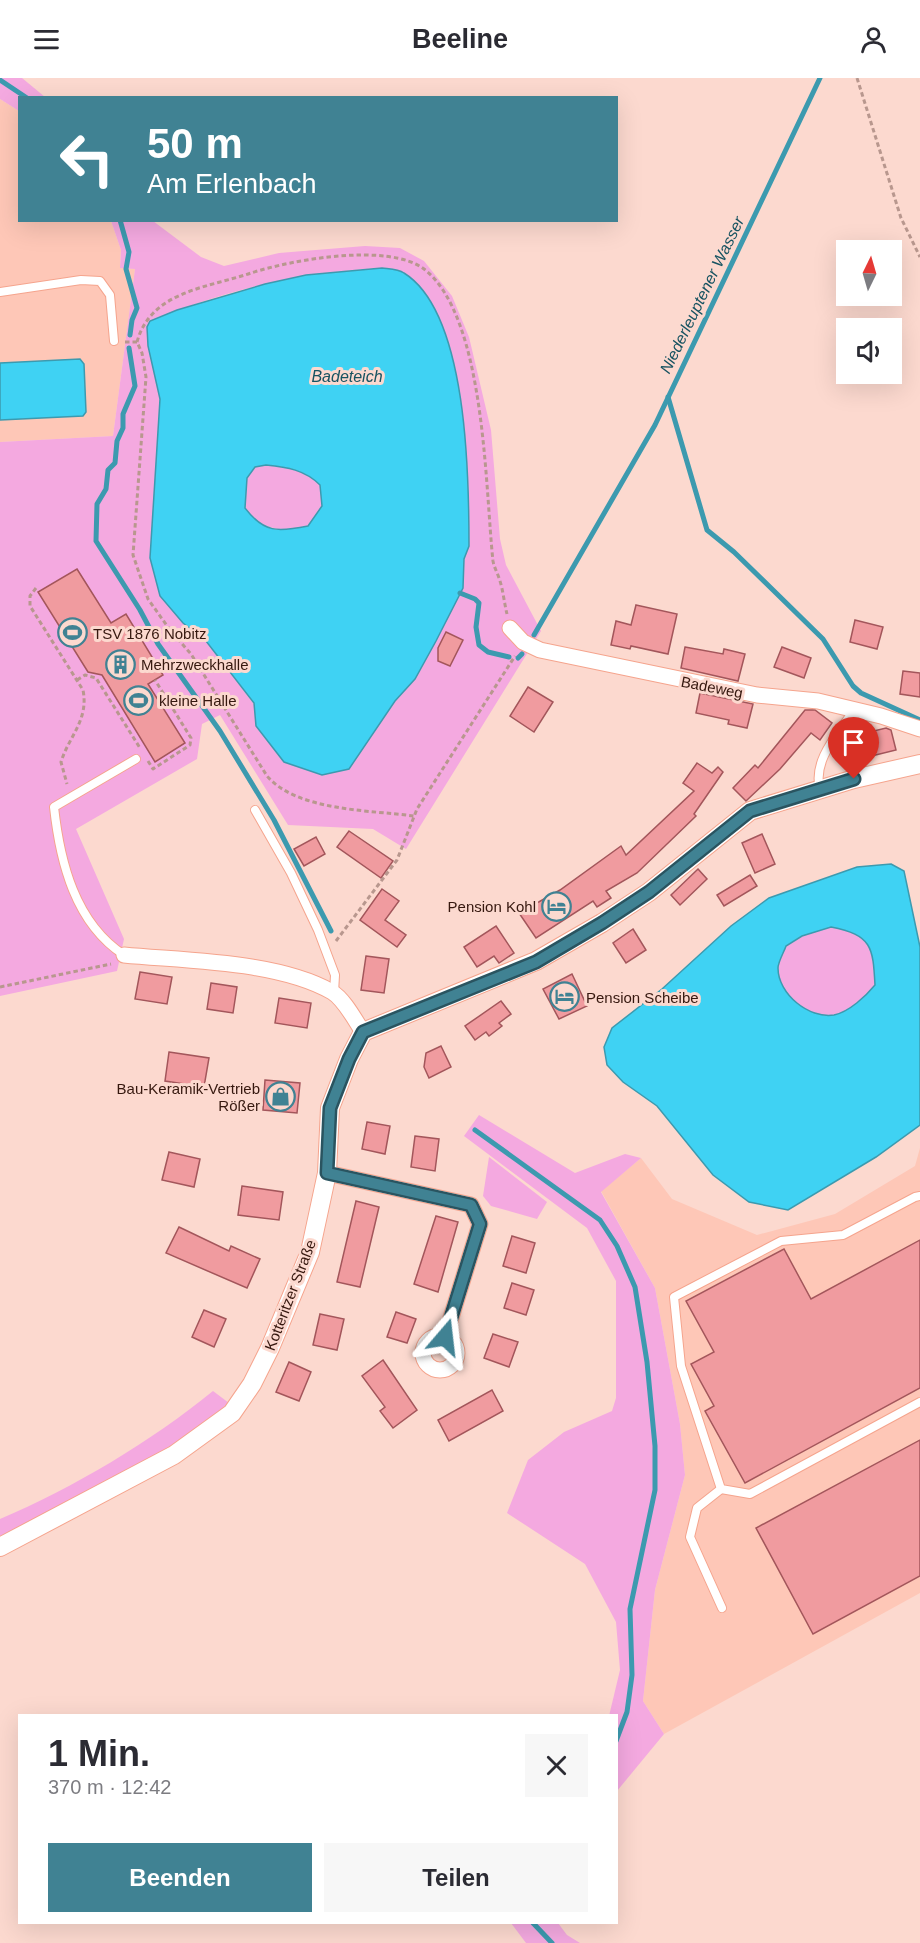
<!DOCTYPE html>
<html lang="de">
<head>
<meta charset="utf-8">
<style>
	body { margin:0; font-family:Arial,sans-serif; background:#f7f7f7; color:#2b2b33; height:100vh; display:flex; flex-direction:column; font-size:22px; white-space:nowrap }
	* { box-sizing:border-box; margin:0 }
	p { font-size:20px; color:#7c7c81 }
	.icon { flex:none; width:33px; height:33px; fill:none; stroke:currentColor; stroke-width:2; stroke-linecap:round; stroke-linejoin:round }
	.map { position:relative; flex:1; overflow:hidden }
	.drawer { position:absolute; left:18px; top:1636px; width:600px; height:210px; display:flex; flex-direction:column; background:#fff; border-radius:0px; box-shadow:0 6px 24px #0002 }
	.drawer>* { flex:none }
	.hud { position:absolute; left:18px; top:18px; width:600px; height:126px; border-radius:0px; box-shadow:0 6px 24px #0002; background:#408293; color:#fff; overflow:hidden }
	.needle { width:39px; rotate:5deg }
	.tools { position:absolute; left:836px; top:162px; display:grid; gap:12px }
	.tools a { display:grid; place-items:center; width:66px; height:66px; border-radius:0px; background:#fff; box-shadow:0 6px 24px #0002; font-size:30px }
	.pin { position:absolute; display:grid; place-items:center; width:51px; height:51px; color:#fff; margin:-62px -26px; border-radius:50% 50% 50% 0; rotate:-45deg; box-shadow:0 0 6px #0007 }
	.pin .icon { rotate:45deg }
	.me { position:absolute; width:66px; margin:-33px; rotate:17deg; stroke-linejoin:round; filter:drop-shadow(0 0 4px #0008) }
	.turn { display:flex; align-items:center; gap:21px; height:126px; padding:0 30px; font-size:27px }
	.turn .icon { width:78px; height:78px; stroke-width:2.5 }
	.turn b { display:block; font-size:42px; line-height:51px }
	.round { display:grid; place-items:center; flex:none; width:63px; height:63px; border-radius:0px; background:#f7f7f7 }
	.head { display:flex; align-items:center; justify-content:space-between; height:102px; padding:0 30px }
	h1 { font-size:36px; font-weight:700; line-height:45px }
	.action { display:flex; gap:12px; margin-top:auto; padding:12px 30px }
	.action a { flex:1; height:69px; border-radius:0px; background:#408293; color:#fff; font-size:24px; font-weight:700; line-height:69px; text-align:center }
	.action a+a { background:#f7f7f7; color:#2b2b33 }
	header { display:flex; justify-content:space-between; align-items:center; height:78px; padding:0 30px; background:#fff; font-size:27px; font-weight:700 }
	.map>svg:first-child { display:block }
	.built { fill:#fec7b7 }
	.green { fill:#f4a9e0; fill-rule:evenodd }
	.water { fill:#3fd2f3; stroke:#3c9aaf; stroke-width:1.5; fill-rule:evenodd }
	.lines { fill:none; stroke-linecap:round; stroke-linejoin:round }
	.stream { stroke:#3c9aaf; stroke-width:5 }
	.building { fill:#f09b9f; stroke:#a3565b; stroke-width:1.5 }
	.service-casing { stroke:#f5a48d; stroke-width:10 }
	.minor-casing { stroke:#f5a48d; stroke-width:17 }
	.tertiary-casing { stroke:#f5a48d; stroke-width:20 }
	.path { stroke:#b8978e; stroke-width:3; stroke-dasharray:4.5 3; stroke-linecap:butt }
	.service { stroke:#fff; stroke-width:8 }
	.minor { stroke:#fff; stroke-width:15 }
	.tertiary { stroke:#fff; stroke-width:18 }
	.route-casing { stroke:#2a5460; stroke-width:15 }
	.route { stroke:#408293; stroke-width:10 }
	.labels { text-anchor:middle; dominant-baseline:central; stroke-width:6; stroke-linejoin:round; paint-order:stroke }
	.poi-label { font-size:15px; fill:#36180f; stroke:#fcd9cf; text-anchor:start }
	.street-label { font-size:15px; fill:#36180f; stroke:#fcd9cf }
	.water-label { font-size:16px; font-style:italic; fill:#175361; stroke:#fcd9cf }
</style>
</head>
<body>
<header><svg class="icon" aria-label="menu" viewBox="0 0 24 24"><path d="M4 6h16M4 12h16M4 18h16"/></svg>Beeline<svg class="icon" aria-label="person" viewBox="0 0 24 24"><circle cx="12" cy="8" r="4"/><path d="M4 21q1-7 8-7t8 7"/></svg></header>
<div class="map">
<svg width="920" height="1865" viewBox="0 0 920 1865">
	<rect width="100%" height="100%" fill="#fcd9cf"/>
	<g class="built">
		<polygon points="0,21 19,33 20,142 111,143 121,172 120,189 135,191 113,358 0,364 0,342 82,338 80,282 0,285"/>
		<polygon points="920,1070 920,1515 664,1656 643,1623 655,1512 685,1397 680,1346 655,1210 601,1113 641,1080 672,1121 757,1157 835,1136 915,1088"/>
	</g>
	<g class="green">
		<polygon points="0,0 22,0 45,19 20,20 19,33 0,21"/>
		<path d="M111 143H153L201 179 224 188 279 175 365 168 400 170 424 183 452 218 469 259 491 352 500 461 506 487 541 553 406 771 373 751 288 747 220 637 202 646 197 681 76 751 124 861 117 893 0 918V364L113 358 135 191 120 190 121 172ZM382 190 467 389 469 468 464 481 463 510 436 563 415 601 395 623 349 691 256 648 254 626 206 563 183 545 150 480 160 321 148 268 150 244C222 212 303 194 382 190Z"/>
		<path d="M266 387C287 389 305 392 320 407L322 428 308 448 285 453 258 446 245 430 247 400 255 389Z"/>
		<path d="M831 849C872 857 873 869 875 907 866 918 849 934 834 937 809 941 778 916 778 890 778 884 784 874 786 868L802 858Z"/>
		<polygon points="479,1037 575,1095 625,1076 641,1080 601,1114 655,1210 680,1346 685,1397 655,1512 643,1623 664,1656 617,1713 616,1638 609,1638 620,1592 616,1544 585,1486 507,1435 528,1382 564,1354 612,1333 616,1320 616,1203 587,1150 464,1058"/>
		<polygon points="489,1079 547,1124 537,1141 491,1128 483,1118"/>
		<path d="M213 1313 229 1325 179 1365 0 1461V1441C73 1410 152 1363 213 1313Z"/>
		<polygon points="511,1845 558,1845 567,1857 580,1865 526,1865"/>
	</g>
	<g class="water">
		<path d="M382 190C389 191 398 191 404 195 468 235 469 399 469 468L464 481 463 510 436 563 415 601 395 623 349 691 322 697 284 684 256 648 254 625 206 563 183 545 160 518 150 480 160 321 148 268 147 249 150 243 177 232 265 206 306 197ZM266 387C287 389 305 392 320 407L322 428 308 448C278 454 264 455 245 430L247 400 255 389Z"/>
		<polygon points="80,281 84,286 86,334 83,338 0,342 0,285"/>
		<path d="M891 786 904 793 920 869V1047L876 1079 788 1132 749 1124 713 1097 657 1028 623 1004 607 987 604 969 612 950 662 911 731 848 769 820 857 789ZM831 849C872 857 873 869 875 907 866 918 849 934 834 937 809 941 778 916 778 890 778 884 784 874 786 868L802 858Z"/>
	</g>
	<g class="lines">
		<g class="stream">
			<polyline points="0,2 27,20"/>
			<polyline points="120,142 129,174 126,191 137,230 132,242 130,257"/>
			<polyline points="129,270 135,308 123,336 123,350 117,363 115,385 108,392 106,411 97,426 96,463 140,532 158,566 220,653 274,742 331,853"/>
			<polyline points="668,319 707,452 734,474 823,561 853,608 861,615 920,642"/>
			<polyline points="460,515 475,521 479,525 476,549 479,567 488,574 509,579"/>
			<polyline points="534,557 655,347 820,0"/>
			<polyline points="518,580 522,576"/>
			<polyline points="475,1052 600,1142 617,1168 635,1209 647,1284 655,1368 655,1412 630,1531 632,1597 627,1634 616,1663"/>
			<polyline points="533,1845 552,1865"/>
		</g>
	</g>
	<g class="building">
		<polygon points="77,491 111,545 126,536 163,597 148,606 185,665 155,684 102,597 88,594 38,514"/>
		<polygon points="636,527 677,536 668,576 631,568 630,571 611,567 616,543 631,547"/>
		<polygon points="855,542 883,549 877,571 850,564"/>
		<polygon points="446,554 463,562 450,588 438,583 438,570"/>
		<polygon points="685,569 723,576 724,571 745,576 738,603 681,590"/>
		<polygon points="782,569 811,580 804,600 774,589"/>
		<polygon points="903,593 920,595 920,619 900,616"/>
		<polygon points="528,609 553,624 534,654 510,638"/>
		<polygon points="700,615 753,626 747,650 728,646 729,642 696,635"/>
		<polygon points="805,632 815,632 832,645 820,662 811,655 780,691 746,723 733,710 755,687 758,690"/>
		<polygon points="886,650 891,652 896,672 847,684 841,661"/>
		<polygon points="697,685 712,695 718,689 723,694 694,736 696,738 637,795 606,813 611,820 597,829 593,823 536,860 519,835 560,812 621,768 626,777 694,713 683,705"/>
		<polygon points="349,753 393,783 381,800 337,769"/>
		<polygon points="762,756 775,786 755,795 742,765"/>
		<polygon points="316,759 325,776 304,788 294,771"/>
		<polygon points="698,791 707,801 680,827 671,817"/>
		<polygon points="750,797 757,808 724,828 717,817"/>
		<polygon points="382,811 399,823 385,842 406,857 397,869 360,842"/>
		<polygon points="496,848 514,875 499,885 494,878 477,889 464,869"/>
		<polygon points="633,851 646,872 626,885 613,865"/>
		<polygon points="366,878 389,881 384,915 361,912"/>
		<polygon points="140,894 172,899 167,926 135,921"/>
		<polygon points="572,896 587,928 559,941 543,911"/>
		<polygon points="211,905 237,909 233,935 207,931"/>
		<polygon points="279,920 311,925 307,950 275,945"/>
		<polygon points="501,923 511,936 499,945 502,948 489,958 486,954 475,962 465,948"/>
		<polygon points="441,968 451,989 429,1000 424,989 426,975"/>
		<polygon points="169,974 209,980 204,1009 165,1003"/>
		<polygon points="265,1002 300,1005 297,1035 263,1032"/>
		<polygon points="367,1044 390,1048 385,1076 362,1071"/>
		<polygon points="415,1058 439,1061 435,1093 411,1089"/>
		<polygon points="169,1074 200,1081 194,1109 162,1102"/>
		<polygon points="242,1108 283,1114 279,1142 238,1137"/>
		<polygon points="356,1123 379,1129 360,1209 337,1204"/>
		<polygon points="436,1138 458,1144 438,1214 414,1206"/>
		<polygon points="179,1149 229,1173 231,1168 260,1181 247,1210 166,1175"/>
		<polygon points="512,1158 535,1165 526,1195 503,1188"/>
		<polygon points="920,1162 920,1310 745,1405 705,1333 714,1328 691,1286 714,1274 686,1223 784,1171 811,1221"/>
		<polygon points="512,1205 534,1212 526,1237 504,1230"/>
		<polygon points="204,1232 226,1241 214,1269 192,1259"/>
		<polygon points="396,1234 416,1241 407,1265 387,1259"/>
		<polygon points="320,1236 344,1241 337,1272 313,1267"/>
		<polygon points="493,1256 518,1264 509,1289 484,1280"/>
		<polygon points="383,1282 417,1332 393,1350 380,1333 385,1329 362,1298"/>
		<polygon points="289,1284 311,1294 299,1323 276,1314"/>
		<polygon points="492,1312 503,1333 449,1363 438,1342"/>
		<polygon points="920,1362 920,1498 813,1556 756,1450"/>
	</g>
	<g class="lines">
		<defs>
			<g id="service">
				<polyline points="0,214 81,202 100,203 110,217 114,263"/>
				<path d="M820 711C812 682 839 655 854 632"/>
				<polyline points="255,732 291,795 318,852 335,897 334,915"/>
				<path d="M124 877C75 845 60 784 54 729L136 681"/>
				<polyline points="920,1118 915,1119 843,1157 781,1163 674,1219 681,1288 721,1411 750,1416 920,1324"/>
				<polyline points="721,1411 697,1430 690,1459 722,1530"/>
			</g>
			<g id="minor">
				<polyline points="510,550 523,564 540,572 757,617 818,623 881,638 920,651"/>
				<path d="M124 877C186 883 278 883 332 914 344 921 355 942 363 954"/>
				<polyline points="327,1095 471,1127 480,1146 445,1259"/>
				<circle cx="440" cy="1275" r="17"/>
			</g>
			<polyline id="tertiary" points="0,1469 174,1377 232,1335 252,1306 270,1270 310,1174 327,1095 330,1030 349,981 363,954 536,883 602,845 649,814 750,733 854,701 920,686"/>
		</defs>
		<use href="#service" class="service-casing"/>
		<use href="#minor" class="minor-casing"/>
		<use href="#tertiary" class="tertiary-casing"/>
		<g class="path">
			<polyline points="857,0 901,140 920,179"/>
			<path d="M125 264H137L142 275 146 299 133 477 148 521 170 552 191 576 267 698C297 733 369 732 414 738"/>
			<path d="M137 264C151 213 207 210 251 195 291 182 388 164 424 191 486 239 485 411 493 483 494 489 497 494 499 500 503 511 504 524 507 536"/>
			<path d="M36 510 30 518V528L83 612C89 642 69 658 61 684L67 706"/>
			<polyline points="77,602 85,597 96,600 140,670"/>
			<polyline points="148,683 153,691 190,667 191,660 155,602"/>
			<polyline points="336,863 397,782 417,731 515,578"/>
			<polyline points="0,909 111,886"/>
		</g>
		<use href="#service" class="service"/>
		<use href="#minor" class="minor"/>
		<use href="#tertiary" class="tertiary"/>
	</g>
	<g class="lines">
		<defs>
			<polyline id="route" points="445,1259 480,1146 471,1127 327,1095 330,1030 349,981 363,954 536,884 602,845 649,814 750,733 854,701"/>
		</defs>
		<use href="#route" class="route-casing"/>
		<use href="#route" class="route"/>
	</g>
	<defs>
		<symbol id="stadium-ring" viewBox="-11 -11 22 22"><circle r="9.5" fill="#fcd9cf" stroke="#408293" stroke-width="1.5"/><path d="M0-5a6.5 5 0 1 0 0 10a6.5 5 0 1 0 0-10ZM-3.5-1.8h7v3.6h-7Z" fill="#408293"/></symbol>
		<symbol id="building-ring" viewBox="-11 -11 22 22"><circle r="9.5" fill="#fcd9cf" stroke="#408293" stroke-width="1.5"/><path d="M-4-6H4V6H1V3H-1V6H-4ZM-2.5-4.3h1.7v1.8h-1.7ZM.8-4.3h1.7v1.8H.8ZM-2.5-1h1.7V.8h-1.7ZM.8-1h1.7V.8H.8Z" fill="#408293"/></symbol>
		<symbol id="hotel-ring" viewBox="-11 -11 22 22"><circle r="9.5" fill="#fcd9cf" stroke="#408293" stroke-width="1.5"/><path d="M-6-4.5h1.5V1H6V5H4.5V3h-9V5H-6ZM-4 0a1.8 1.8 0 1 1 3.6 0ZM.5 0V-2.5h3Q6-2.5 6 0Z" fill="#408293"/></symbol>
		<symbol id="shop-ring" viewBox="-11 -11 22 22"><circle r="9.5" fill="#fcd9cf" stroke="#408293" stroke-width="1.5"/><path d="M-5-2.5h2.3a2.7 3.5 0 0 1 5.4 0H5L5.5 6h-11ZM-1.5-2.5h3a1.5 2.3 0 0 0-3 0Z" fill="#408293"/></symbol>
	</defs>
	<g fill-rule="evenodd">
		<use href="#stadium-ring" x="56" y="538" width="33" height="33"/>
		<use href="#building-ring" x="104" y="570" width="33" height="33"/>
		<use href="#stadium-ring" x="122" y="606" width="33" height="33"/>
		<use href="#hotel-ring" x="540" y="812" width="33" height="33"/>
		<use href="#hotel-ring" x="548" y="902" width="33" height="33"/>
		<use href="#shop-ring" x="264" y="1002" width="33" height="33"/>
	</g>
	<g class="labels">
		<g class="poi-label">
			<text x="93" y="555">TSV 1876 Nobitz</text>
			<text x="141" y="586">Mehrzweckhalle</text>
			<text x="159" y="622">kleine Halle</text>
			<text x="536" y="828" text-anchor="end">Pension Kohl</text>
			<text x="586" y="919">Pension Scheibe</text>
			<text x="260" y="1010" text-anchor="end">Bau-Keramik-Vertrieb<tspan x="260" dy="17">Rößer</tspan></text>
		</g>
		<g class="street-label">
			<text transform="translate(712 609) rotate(11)">Badeweg</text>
			<text transform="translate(290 1217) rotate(-69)">Kotteritzer Straße</text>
		</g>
		<g class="water-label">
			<text transform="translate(702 217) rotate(-64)">Niederleuptener Wasser</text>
			<text x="347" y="298">Badeteich</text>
		</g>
	</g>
</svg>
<div class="tools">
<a><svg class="needle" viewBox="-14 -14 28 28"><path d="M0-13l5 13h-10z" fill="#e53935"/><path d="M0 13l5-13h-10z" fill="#7c7c81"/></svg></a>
<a><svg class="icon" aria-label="sound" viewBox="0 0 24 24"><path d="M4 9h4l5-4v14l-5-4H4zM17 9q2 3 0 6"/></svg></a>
</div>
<div class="pin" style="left:854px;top:701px;background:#d93025"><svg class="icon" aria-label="arrive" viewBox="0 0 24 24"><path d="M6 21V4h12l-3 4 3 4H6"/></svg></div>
<svg class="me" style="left:445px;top:1259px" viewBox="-20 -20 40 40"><path d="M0-17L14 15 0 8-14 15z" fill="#408293" stroke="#fff" stroke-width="4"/></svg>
<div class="hud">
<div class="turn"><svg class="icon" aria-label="left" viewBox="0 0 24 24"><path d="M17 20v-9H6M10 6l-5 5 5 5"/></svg><div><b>50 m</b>Am Erlenbach</div></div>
</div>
<section class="drawer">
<div class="head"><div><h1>1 Min.</h1><p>370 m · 12:42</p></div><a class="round"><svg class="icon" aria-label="close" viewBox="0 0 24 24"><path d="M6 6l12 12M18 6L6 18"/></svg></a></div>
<div class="action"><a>Beenden</a><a>Teilen</a></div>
</section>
</div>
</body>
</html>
